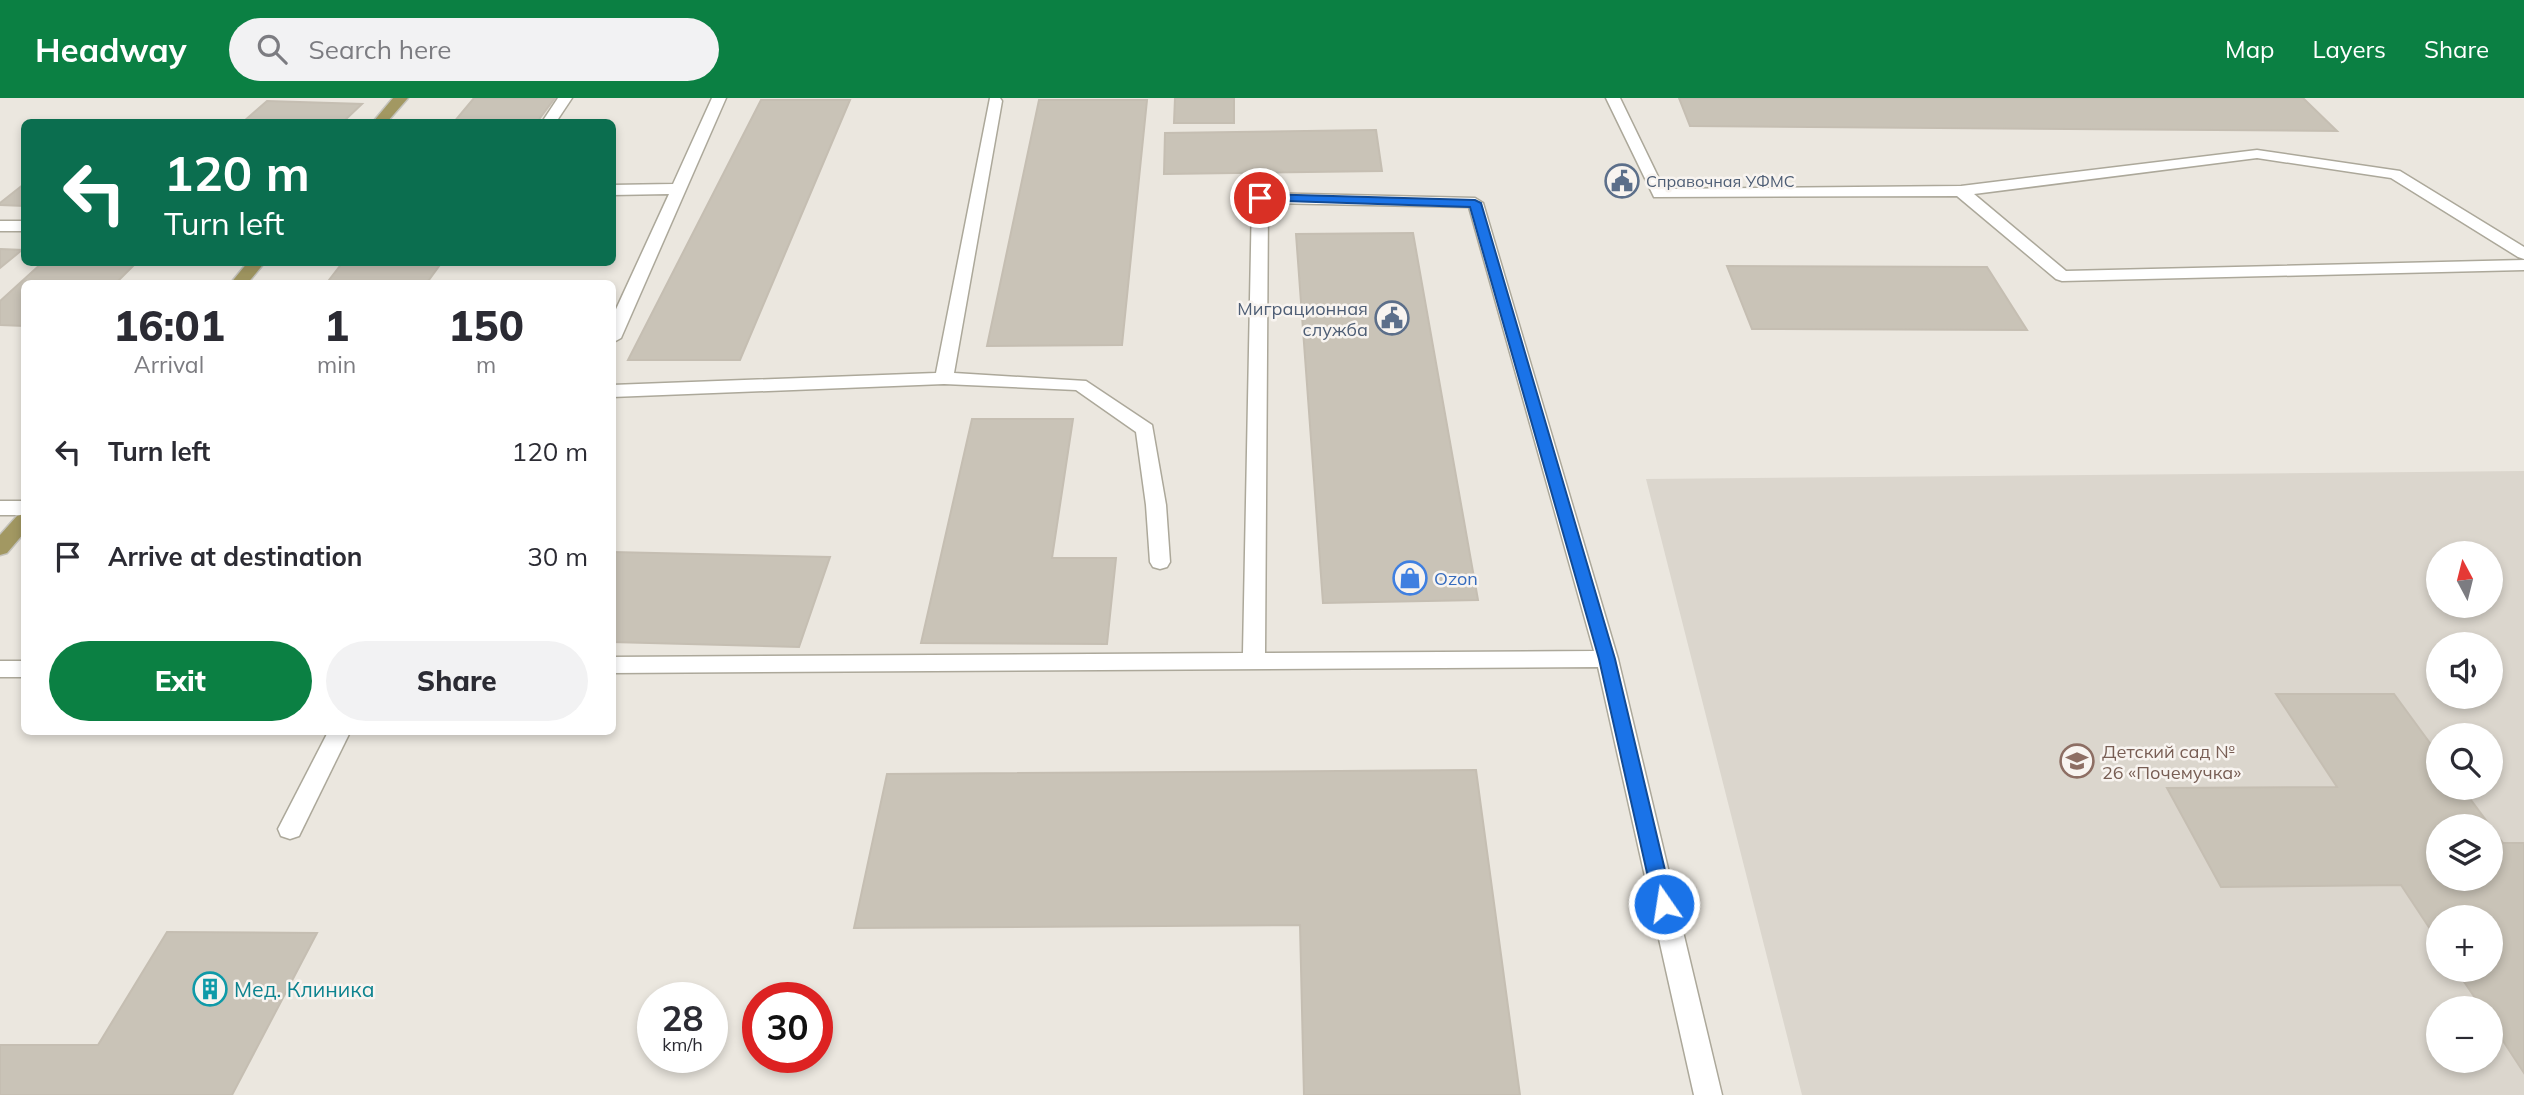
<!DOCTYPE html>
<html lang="en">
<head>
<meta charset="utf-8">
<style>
	body { margin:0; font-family:Mulish,sans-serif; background:#f2f2f3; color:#2b2b33; height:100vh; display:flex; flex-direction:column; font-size:26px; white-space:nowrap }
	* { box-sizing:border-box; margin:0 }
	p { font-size:23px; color:#7c7c81 }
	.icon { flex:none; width:38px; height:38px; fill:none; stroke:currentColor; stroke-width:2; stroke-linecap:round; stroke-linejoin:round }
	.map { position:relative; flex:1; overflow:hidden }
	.panel { position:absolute; left:21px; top:182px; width:595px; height:455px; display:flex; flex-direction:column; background:#fff; border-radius:10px; box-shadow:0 4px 10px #0003 }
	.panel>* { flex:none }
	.hud { position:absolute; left:21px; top:21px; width:595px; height:147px; border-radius:10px; box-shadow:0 4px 10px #0003; background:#0b6e4f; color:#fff; overflow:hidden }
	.needle { width:46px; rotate:353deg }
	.tools { position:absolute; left:2426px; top:443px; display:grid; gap:14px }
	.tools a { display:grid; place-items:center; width:77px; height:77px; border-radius:50%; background:#fff; box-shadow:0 4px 10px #0003; font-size:35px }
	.speed { position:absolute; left:637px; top:884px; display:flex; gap:14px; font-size:35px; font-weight:700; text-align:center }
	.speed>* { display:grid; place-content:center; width:91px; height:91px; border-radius:50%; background:#fff; box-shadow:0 4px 10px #0003; line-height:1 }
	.speed small { font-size:18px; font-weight:400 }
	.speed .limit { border:10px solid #d22; background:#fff; color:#111 }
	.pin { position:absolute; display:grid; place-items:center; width:60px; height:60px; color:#fff; margin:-30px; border:4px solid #fff; border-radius:50%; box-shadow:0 2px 7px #0007 }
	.me { position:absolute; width:77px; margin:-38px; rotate:347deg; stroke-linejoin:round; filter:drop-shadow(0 0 5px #0008) }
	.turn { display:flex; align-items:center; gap:24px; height:147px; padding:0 28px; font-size:32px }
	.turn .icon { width:91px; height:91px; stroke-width:2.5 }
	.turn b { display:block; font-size:49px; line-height:60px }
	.eta { display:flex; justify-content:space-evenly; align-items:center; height:119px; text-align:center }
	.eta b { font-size:42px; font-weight:800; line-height:49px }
	.action { display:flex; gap:14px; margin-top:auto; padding:14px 28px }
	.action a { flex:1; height:80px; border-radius:42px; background:#0b8043; color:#fff; font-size:28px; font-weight:800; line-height:80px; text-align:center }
	.action a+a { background:#f2f2f3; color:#2b2b33 }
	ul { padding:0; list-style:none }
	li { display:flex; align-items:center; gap:21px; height:105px; padding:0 28px }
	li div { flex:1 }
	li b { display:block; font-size:26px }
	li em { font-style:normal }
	header { display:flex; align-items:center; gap:42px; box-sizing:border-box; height:98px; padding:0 35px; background:#0b8043; color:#fff }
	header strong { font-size:33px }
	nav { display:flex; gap:38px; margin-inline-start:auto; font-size:24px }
	.search { width:490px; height:63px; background:#f2f2f3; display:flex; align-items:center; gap:18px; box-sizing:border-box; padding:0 24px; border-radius:38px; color:#7c7c81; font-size:26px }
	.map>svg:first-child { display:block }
	.built { fill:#dbd6cd; fill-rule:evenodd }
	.building { fill:#c9c3b7; stroke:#c5beb2; stroke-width:2; fill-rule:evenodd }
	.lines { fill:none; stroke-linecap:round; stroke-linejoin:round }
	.minor-casing { stroke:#aca89a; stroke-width:3 }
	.major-casing { stroke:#c4c3bc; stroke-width:3 }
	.minor { fill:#fff; fill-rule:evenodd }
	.major { fill:#a29862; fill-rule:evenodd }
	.route { fill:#1a73e8; stroke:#114b97; stroke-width:2 }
	.labels { text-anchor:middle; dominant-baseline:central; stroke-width:5; stroke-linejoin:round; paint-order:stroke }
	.far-service-label { font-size:16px; fill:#4e5e75; stroke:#f8f4f0; text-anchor:start }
	.service-label { font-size:18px; fill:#4e5e75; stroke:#f8f4f0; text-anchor:end }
	.shop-label { font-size:18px; fill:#366cbe; stroke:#f8f4f0; text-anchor:start }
	.education-label { font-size:18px; fill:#785e54; stroke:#f8f4f0; text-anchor:start }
	.near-culture-label { font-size:21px; fill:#0d838f; stroke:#f8f4f0; text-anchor:start }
</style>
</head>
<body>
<header>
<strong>Headway</strong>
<div class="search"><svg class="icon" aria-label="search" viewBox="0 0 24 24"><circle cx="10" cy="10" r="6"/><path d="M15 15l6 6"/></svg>Search here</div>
<nav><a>Map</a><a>Layers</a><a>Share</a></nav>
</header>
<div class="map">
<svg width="2524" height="997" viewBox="0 0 2524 997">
	<rect width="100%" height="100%" fill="#ebe7df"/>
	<path class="built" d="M2524 373V997H1802L1646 381ZM2438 455H2490V508H2438ZM2438 546H2490V598H2438ZM2438 637H2490V690H2438ZM2438 728H2490V780H2438ZM2438 819H2490V872H2438ZM2438 910H2490V962H2438Z"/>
	<g class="building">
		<polygon points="474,0 555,0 537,24 454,24"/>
		<polygon points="1175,0 1234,0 1234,25 1174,25"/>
		<polygon points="1679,0 2303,0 2337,33 1690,28"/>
		<polygon points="761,2 850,2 740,262 628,262"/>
		<polygon points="1039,2 1147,2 1122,247 987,248"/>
		<polygon points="267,3 362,6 343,24 243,24"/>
		<polygon points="1376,32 1382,73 1164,76 1165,35"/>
		<polygon points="24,86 24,108 0,107 0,105"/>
		<polygon points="1413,135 1478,502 1323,505 1296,136"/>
		<polygon points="0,151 22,152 0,170"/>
		<polygon points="43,164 137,164 115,186 24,186 24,228 0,227 0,203"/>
		<polygon points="343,164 442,164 426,186 326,186"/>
		<polygon points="1727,168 1987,169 2027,232 1752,231"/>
		<polygon points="972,321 1073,321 1052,460 1116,460 1107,546 921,545"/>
		<polygon points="612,454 830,459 799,549 612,544"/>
		<path d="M2276 596H2394L2438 656V690H2462L2503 745H2524V975L2490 923V910H2482L2456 872H2490V819H2438V843L2401 787 2221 789 2167 690 2337 689ZM2438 728H2490V780H2438Z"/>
		<polygon points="1476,672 1520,997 1304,997 1300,827 854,830 887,676"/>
		<polygon points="167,834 317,835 232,997 0,997 0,947 98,947"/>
	</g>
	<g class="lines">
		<defs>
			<g id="minor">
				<polygon points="558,0 572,0 556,24 542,24"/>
				<polygon points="712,0 726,0 621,240 612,245 612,220 669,96 612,97 612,87 673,86"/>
				<polygon points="990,0 1000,0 1002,3 954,275 1086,283 1152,327 1166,407 1170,464 1167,469 1160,471 1153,469 1150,464 1146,407 1136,334 1076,292 944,286 612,299 612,287 936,275"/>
				<polygon points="1606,0 1620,0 1664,91 1961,88 2257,52 2400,73 2524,149 2524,161 2518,159 2391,80 2257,60 1974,96 2066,173 2524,162 2524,172 2062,183 2056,181 1957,98 1654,99"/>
				<path d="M1260 95 1475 100 1483 105 1618 561 1722 997H1694L1598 569 612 575V559L1243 555 1252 100ZM1268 105 1469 109 1594 553 1265 555Z"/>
				<rect x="0" y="123" width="24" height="10"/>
				<rect x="0" y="403" width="24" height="14"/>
				<rect x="0" y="563" width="24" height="16"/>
				<polygon points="328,634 350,634 299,738 290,741 281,738 278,731"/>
			</g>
			<g id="major">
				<polygon points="393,0 408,0 387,24 373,24"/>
				<polygon points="248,164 265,164 247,186 230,186"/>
				<polygon points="24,416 24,435 7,455 0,457 0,437 17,418"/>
			</g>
		</defs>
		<use href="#minor" class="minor-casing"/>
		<use href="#major" class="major-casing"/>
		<use href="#minor" class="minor"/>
		<use href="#major" class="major"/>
	</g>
	<polygon class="route" points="1260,96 1475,102 1481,105 1615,561 1673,806 1671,812 1664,815 1657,812 1654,806 1599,561 1470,109 1256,102 1256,97"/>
	<defs>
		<symbol id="civic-ring" viewBox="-11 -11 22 22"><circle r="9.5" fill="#f8f4f0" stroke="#5c6f8a" stroke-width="1.5"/><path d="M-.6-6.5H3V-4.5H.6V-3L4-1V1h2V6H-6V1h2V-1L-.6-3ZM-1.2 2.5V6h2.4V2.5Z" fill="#5c6f8a"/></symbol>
		<symbol id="shop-ring" viewBox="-11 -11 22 22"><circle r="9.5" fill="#f8f4f0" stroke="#3f7fe0" stroke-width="1.5"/><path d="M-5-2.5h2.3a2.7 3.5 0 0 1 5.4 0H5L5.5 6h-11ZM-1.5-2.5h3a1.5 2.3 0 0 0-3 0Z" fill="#3f7fe0"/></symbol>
		<symbol id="school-ring" viewBox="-11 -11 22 22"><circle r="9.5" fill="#f8f4f0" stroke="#8d6e63" stroke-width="1.5"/><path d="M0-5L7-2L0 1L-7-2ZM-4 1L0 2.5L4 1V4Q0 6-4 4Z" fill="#8d6e63"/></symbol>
		<symbol id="building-ring" viewBox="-11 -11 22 22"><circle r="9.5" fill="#f8f4f0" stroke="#0f9aa8" stroke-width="1.5"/><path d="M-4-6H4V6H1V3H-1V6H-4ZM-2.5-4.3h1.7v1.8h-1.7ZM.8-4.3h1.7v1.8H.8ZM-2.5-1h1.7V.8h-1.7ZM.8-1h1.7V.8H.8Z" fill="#0f9aa8"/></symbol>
	</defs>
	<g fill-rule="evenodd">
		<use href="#civic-ring" x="1603" y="64" width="38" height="38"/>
		<use href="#civic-ring" x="1373" y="201" width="38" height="38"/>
		<use href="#shop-ring" x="1391" y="461" width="38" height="38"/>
		<use href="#school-ring" x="2058" y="644" width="38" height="38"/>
		<use href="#building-ring" x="191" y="872" width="38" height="38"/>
	</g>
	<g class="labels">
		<g class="far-service-label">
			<text x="1646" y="83">Справочная УФМС</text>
		</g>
		<g class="service-label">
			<text x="1368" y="210">Миграционная<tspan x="1368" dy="21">служба</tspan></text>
		</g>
		<g class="shop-label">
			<text x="1434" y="480">Ozon</text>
		</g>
		<g class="education-label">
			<text x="2102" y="653">Детский сад №<tspan x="2102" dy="21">26 «Почемучка»</tspan></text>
		</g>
		<g class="near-culture-label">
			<text x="234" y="891">Мед. Клиника</text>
		</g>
	</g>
</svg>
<div class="tools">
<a><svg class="needle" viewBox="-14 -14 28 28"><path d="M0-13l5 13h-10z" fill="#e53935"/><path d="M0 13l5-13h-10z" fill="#7c7c81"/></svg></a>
<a><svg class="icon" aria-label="sound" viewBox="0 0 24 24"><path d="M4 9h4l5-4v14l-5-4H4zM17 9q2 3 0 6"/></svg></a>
<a><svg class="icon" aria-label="search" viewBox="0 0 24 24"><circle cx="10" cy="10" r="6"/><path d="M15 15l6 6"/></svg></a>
<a><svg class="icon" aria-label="layers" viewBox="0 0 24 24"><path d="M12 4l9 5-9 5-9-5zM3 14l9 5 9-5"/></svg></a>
<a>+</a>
<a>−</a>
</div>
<div class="speed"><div>28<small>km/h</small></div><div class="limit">30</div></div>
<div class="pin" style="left:1260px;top:100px;background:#d93025"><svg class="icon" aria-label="arrive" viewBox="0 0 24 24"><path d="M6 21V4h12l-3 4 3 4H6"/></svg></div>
<svg class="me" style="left:1664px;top:806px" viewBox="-20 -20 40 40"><circle r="17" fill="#1a73e8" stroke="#fff" stroke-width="3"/><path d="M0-11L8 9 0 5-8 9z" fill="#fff"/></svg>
<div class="hud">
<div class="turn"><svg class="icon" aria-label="left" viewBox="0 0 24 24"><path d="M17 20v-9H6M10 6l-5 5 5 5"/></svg><div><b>120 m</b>Turn left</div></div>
</div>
<section class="panel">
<div class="eta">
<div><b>16:01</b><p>Arrival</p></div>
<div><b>1</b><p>min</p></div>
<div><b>150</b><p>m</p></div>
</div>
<ul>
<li><svg class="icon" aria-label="left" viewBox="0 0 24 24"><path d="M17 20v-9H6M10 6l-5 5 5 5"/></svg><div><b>Turn left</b></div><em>120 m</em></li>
<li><svg class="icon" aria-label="arrive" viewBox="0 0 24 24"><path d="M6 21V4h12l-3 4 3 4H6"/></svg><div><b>Arrive at destination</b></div><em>30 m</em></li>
</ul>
<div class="action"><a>Exit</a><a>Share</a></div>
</section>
</div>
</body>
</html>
